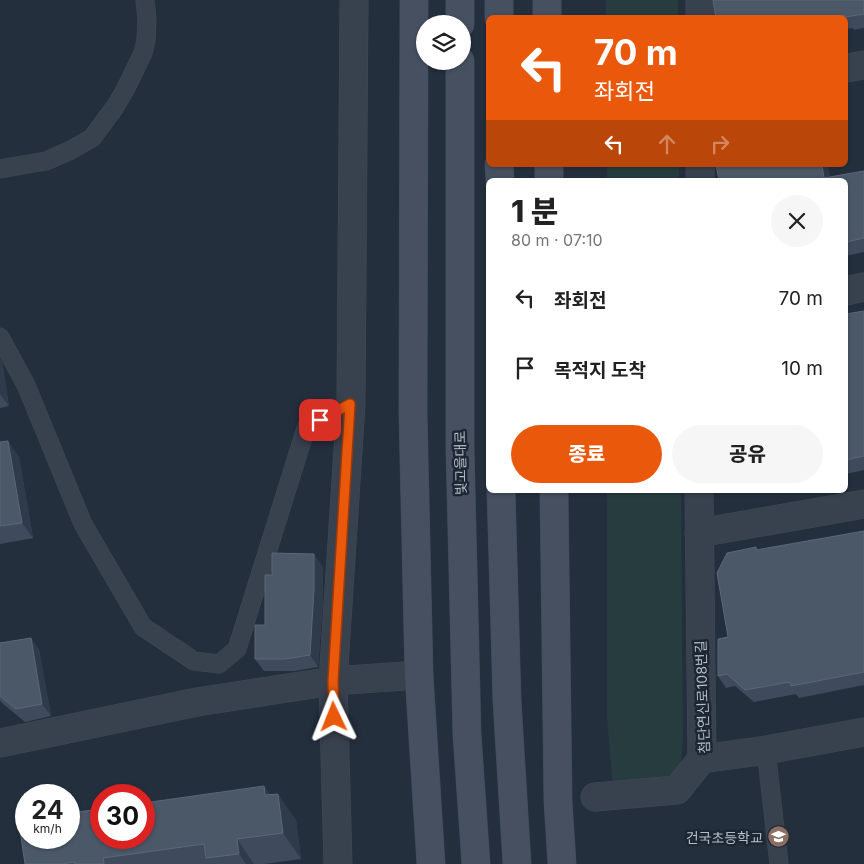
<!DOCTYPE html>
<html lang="ko">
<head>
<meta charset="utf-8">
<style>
	body { margin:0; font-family:Inter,"Noto Sans KR",sans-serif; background:#f6f6f6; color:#222; height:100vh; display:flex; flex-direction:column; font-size:19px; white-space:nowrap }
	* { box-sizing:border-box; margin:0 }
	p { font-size:16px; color:#767676 }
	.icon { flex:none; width:28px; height:28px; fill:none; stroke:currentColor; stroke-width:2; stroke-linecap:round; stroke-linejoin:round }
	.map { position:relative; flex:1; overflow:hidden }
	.side { position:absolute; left:486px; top:178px; width:362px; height:315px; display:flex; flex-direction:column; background:#fff; border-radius:8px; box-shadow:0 1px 4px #0004 }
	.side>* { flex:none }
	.top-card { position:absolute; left:486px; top:15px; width:362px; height:152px; border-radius:8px; box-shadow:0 1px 4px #0004; background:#ea580c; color:#fff; overflow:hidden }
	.buttons { position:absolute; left:416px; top:15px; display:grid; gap:10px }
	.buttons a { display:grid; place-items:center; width:55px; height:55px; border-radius:50%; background:#fff; box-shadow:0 1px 4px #0004; font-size:25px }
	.speed { position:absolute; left:15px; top:784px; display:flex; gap:10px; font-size:25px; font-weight:700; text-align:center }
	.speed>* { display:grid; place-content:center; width:65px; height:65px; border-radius:50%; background:#fff; box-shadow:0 1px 4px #0004; line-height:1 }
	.speed small { font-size:12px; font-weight:400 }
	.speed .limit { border:8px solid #d22; background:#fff; color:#111 }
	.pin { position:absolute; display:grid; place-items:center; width:42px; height:42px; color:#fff; margin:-21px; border-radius:10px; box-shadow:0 2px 8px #0006 }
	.me { position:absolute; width:55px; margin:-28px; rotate:358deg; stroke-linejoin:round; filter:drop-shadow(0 0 4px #0008) }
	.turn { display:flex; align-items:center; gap:18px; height:105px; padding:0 25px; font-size:22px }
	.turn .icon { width:65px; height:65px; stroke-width:2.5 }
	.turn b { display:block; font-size:35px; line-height:42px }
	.lanes { display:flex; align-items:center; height:48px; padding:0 25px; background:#0003; justify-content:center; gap:25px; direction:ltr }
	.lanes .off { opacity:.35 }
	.round { display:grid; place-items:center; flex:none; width:52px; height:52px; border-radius:26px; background:#f6f6f6 }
	.summary { display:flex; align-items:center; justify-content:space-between; height:85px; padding:0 25px }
	h1 { font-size:30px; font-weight:800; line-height:38px }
	.action { display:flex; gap:10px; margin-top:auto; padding:10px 25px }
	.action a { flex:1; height:58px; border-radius:30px; background:#ea580c; color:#fff; font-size:20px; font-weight:800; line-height:58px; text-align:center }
	.action a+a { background:#f6f6f6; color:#222 }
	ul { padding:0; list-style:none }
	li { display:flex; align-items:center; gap:15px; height:70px; padding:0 25px }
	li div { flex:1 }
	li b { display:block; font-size:19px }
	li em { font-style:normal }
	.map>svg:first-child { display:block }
	.green { fill:#263c3f }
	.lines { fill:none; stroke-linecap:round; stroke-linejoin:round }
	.lane-casing { stroke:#414a57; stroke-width:19 }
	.street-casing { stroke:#414a57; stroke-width:29 }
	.secondary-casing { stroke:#414a57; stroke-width:29 }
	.lane { stroke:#38414e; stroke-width:18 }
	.street { stroke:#38414e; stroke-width:28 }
	.secondary { stroke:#465061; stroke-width:28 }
	.wall { fill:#3f4b5c }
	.shaded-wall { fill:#2f3b4b }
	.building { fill:#4b5868; stroke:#5c6777 }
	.route-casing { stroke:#983908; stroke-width:12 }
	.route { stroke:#ea580c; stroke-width:9 }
	.labels { text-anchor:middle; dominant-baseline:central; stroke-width:5; stroke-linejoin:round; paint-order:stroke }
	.street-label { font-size:14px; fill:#b4bcc9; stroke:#1d2633 }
	.poi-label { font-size:14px; fill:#b4bcc9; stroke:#1d2633; text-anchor:end }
</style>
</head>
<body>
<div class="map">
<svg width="864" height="864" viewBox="0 0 864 864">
	<rect width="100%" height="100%" fill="#242f3e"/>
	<g class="green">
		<rect x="606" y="0" width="72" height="17"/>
		<rect x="607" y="165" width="72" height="15"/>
		<polygon points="607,490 681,490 683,737 681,766 665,780 613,788 607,716"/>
	</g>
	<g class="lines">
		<defs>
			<g id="lane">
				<polyline points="0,169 46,161 69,151 92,138 115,107 125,90 143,53 146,40 147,19 145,0"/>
				<polyline points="0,337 26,385 83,524 143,627 194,661 219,664 237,649 306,428 351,404"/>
				<polyline points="766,750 779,864"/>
			</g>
			<g id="street">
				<polyline points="700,0 700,18"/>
				<polyline points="846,68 864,65"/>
				<polyline points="700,180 700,165"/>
				<polyline points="846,291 864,287"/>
				<polyline points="699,490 702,759"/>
				<polyline points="699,533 864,504"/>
				<polyline points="0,743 197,702 333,681 419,675"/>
				<polyline points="702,759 766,750 864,732"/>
				<polyline points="595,797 677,790 702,759"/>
				<polyline points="338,864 333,681 351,404 354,0"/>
			</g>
			<g id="secondary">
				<polyline points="414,0 413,414 419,675 431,864"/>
				<polyline points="499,0 499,18"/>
				<polyline points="547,0 547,18"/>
				<polyline points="460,24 460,0"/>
				<polyline points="460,61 460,448 467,735 476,864"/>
				<polyline points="499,165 500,180"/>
				<polyline points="549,165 549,180"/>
				<polyline points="501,490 507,701 517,864"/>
				<polyline points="554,490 558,801 562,864"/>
			</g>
		</defs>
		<use href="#lane" class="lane-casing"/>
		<use href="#street" class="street-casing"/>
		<use href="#secondary" class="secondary-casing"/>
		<use href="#lane" class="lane"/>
		<use href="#street" class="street"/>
		<use href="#secondary" class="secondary"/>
	</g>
	<g class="wall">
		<polygon points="864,0 864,28 854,30 853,28 846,29 846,18 716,18"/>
		<polygon points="864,171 864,252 846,256 846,180 830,177"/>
		<polygon points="864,311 864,470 846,474 846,314"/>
		<polygon points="0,359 2,362 9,406 0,408"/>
		<polygon points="0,442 19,457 33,538 0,544"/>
		<polygon points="734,490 745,490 735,492"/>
		<polygon points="864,531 864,685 799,698 796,694 754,702 735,686 726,688 718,676 728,637 756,547 758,550"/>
		<polygon points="323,567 323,601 318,667 294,671 264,671 255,659 265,625 272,575"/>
		<polygon points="31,638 39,650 51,716 25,722 2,703 0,700 0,643"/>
		<polygon points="264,786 270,795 296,820 301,859 264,864 25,864 26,829"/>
	</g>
	<g class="shaded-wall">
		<polygon points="822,165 828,165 831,180 824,178"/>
		<polygon points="0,359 2,362 9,406 0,394"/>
		<polygon points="8,441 19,457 33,538 22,523"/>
		<polygon points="314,554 323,567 323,601 318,667 310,655"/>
		<polygon points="31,638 39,650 51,716 42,704"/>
		<polygon points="264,786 280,809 278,794 296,820 301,859 283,833 265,795"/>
		<polygon points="237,839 254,864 246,864 239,854"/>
	</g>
	<g class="building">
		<polygon points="713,0 864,0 864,14 845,17 845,15 833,18 716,18"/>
		<polygon points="716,165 822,165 824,178 864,171 864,238 846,242 846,180 719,180"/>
		<polygon points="864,311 864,456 846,460 846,314"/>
		<polygon points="8,441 22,523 0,526 0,442"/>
		<polygon points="864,531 864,672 791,686 790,682 745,690 727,674 718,676 718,639 728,637 717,573 727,553 756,547 756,550"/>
		<polygon points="272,553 314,554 314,589 310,655 285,659 255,659 255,625 265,625 265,575 272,575"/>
		<polygon points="31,638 42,704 16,709 0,696 0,643"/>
		<polygon points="264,786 265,795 278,794 283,833 237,839 239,854 206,858 204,844 103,858 104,864 75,864 75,862 61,864 25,864 20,830 26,829 26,838 69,838 69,813 101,809 101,838 144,838 144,803"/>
	</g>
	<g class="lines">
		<defs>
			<polyline id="route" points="320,420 350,404 333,681 334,717"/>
		</defs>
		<use href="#route" class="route-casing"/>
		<use href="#route" class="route"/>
	</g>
	<defs>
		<symbol id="school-disc" viewBox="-11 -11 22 22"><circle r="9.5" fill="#8d6e63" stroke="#1d2633"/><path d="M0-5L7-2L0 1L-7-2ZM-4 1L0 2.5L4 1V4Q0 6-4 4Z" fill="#fff"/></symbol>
	</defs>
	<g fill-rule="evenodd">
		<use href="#school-disc" x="766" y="824" width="25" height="25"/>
	</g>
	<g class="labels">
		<g class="street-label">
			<text transform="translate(460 463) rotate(-91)">빛고을대로</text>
			<text transform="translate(702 697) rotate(-92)">첨단연신로108번길</text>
		</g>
		<g class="poi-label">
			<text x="763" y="837">건국초등학교</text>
		</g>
	</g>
</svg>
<div class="buttons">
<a><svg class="icon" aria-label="layers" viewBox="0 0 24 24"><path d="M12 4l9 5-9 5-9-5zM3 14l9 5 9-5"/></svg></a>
</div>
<div class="speed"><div>24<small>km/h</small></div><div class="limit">30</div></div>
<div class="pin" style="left:320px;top:420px;background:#d93025"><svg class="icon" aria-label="arrive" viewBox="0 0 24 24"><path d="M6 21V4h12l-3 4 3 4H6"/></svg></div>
<svg class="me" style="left:334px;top:717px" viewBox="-20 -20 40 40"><path d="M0-17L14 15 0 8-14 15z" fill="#ea580c" stroke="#fff" stroke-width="4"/></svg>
<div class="top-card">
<div class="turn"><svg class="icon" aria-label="left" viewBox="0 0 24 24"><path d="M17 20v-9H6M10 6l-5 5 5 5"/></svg><div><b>70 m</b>좌회전</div></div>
<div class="lanes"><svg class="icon" aria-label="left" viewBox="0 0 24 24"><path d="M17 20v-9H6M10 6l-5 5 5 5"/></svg><svg class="icon off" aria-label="ahead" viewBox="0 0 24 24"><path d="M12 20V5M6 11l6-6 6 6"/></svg><svg class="icon off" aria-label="right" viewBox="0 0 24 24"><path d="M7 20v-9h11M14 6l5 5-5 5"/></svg></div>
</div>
<section class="side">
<div class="summary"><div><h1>1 분</h1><p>80 m · 07:10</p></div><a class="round"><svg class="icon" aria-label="close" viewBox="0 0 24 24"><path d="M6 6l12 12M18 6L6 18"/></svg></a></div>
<ul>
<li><svg class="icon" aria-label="left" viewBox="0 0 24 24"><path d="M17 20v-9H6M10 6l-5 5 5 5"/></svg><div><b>좌회전</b></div><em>70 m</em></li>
<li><svg class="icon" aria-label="arrive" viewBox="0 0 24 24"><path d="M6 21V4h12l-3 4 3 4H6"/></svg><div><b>목적지 도착</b></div><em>10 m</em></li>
</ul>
<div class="action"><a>종료</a><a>공유</a></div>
</section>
</div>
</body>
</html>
